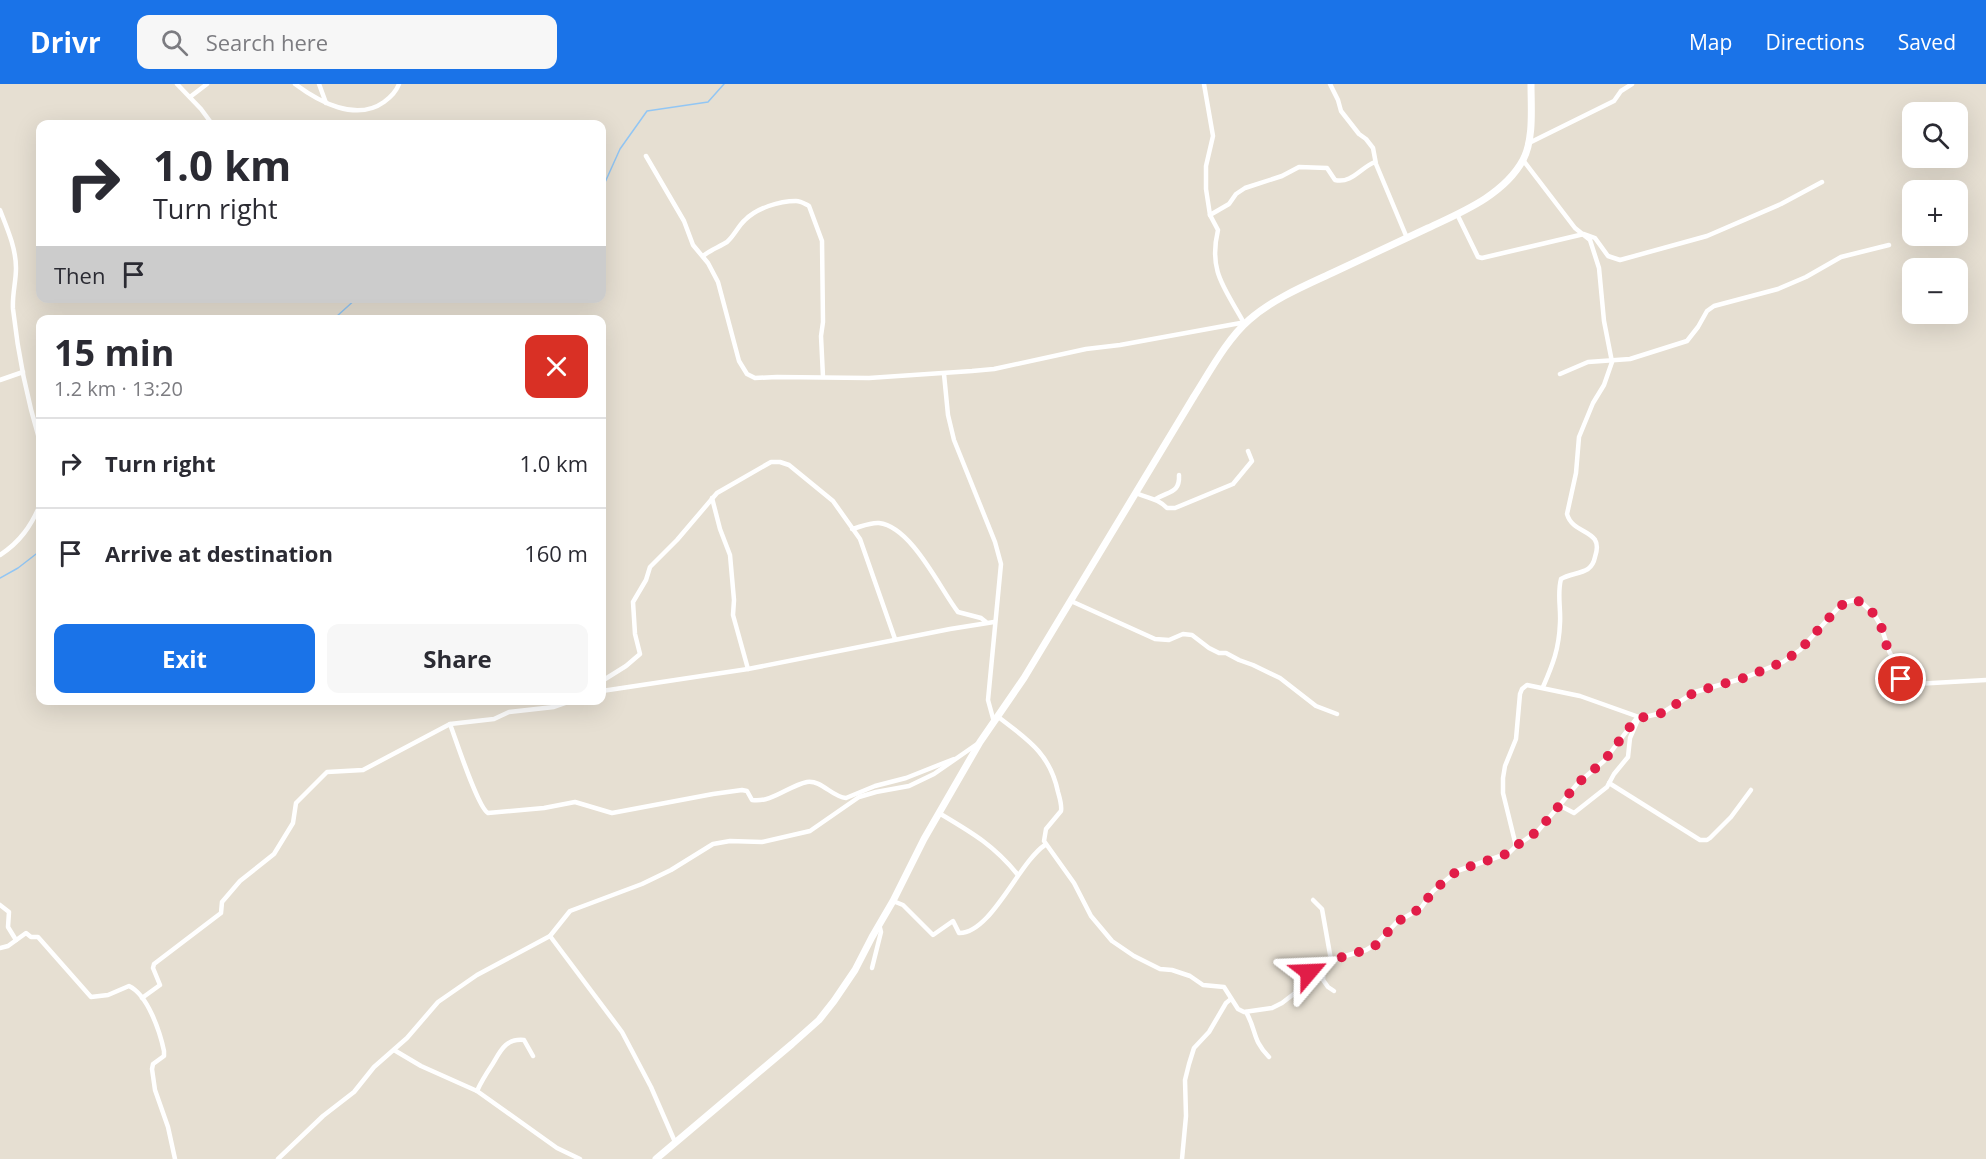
<!DOCTYPE html>
<html lang="en">
<head>
<meta charset="utf-8">
<style>
	body { margin:0; font-family:"Open Sans",sans-serif; background:#f7f7f7; color:#2b2b33; height:100vh; display:flex; flex-direction:column; font-size:22px; white-space:nowrap }
	* { box-sizing:border-box; margin:0 }
	p { font-size:20px; color:#7c7c81 }
	.icon { flex:none; width:33px; height:33px; fill:none; stroke:currentColor; stroke-width:2; stroke-linecap:round; stroke-linejoin:round }
	.map { position:relative; flex:1; overflow:hidden }
	.details { position:absolute; left:36px; top:231px; width:570px; height:390px; display:flex; flex-direction:column; background:#fff; border-radius:12px; box-shadow:0 6px 24px #0002 }
	.details>* { flex:none }
	.hud { position:absolute; left:36px; top:36px; width:570px; height:183px; border-radius:12px; box-shadow:0 6px 24px #0002; background:#fff; color:#2b2b33; overflow:hidden }
	.controls { position:absolute; left:1902px; top:18px; display:grid; gap:12px }
	.controls a { display:grid; place-items:center; width:66px; height:66px; border-radius:12px; background:#fff; box-shadow:0 6px 24px #0002; font-size:30px }
	.pin { position:absolute; display:grid; place-items:center; width:51px; height:51px; color:#fff; margin:-26px; border:3px solid #fff; border-radius:50%; box-shadow:0 2px 6px #0007 }
	.me { position:absolute; width:66px; margin:-33px; rotate:64deg; stroke-linejoin:round; filter:drop-shadow(0 0 4px #0008) }
	.turn { display:flex; align-items:center; gap:21px; height:126px; padding:0 18px; font-size:27px }
	.turn .icon { width:78px; height:78px; stroke-width:2.5 }
	.turn b { display:block; font-size:42px; line-height:51px }
	.then { display:flex; align-items:center; height:57px; padding:0 18px; background:#0003; gap:12px; font-size:22px }
	.round { display:grid; place-items:center; flex:none; width:63px; height:63px; border-radius:12px; background:#f7f7f7 }
	.summary { display:flex; align-items:center; justify-content:space-between; height:102px; padding:0 18px }
	h1 { font-size:36px; font-weight:700; line-height:45px }
	.action { display:flex; gap:12px; margin-top:auto; padding:12px 18px }
	.action a { flex:1; height:69px; border-radius:12px; background:#1a73e8; color:#fff; font-size:24px; font-weight:700; line-height:69px; text-align:center }
	.action a+a { background:#f7f7f7; color:#2b2b33 }
	ul { padding:0; list-style:none }
	li { display:flex; align-items:center; gap:18px; height:90px; padding:0 18px; border-top:2px solid #e1e1e2 }
	li div { flex:1 }
	li b { display:block; font-size:22px }
	li em { font-style:normal }
	header { display:flex; align-items:center; gap:36px; box-sizing:border-box; height:84px; padding:0 30px; background:#1a73e8; color:#fff }
	header strong { font-size:28px }
	nav { display:flex; gap:33px; margin-inline-start:auto; font-size:21px }
	.search { width:420px; height:54px; background:#f7f7f7; display:flex; align-items:center; gap:15px; box-sizing:border-box; padding:0 21px; border-radius:12px; color:#7c7c81; font-size:22px }
	.map>svg:first-child { display:block }
	.lines { fill:none; stroke-linecap:round; stroke-linejoin:round }
	.stream { stroke:#92c6f4; stroke-width:1.5 }
	.street { stroke:#fff; stroke-width:4.5 }
	.secondary { stroke:#fff; stroke-width:7 }
	.route { stroke:#e11d48; stroke-width:10; stroke-dasharray:0 18 }
</style>
</head>
<body>
<header>
<strong>Drivr</strong>
<div class="search"><svg class="icon" aria-label="search" viewBox="0 0 24 24"><circle cx="10" cy="10" r="6"/><path d="M15 15l6 6"/></svg>Search here</div>
<nav><a>Map</a><a>Directions</a><a>Saved</a></nav>
</header>
<div class="map">
<svg width="1986" height="1075" viewBox="0 0 1986 1075">
	<rect width="100%" height="100%" fill="#e6dfd2"/>
	<g class="lines">
		<g class="stream">
			<polyline points="602,105 620,65 647,27 708,18 724,0"/>
			<polyline points="314,236 336,233 357,214"/>
			<polyline points="0,494 18,484 40,467"/>
		</g>
		<g class="street">
			<polyline points="177,0 201,25 212,40"/>
			<path d="M295 0C319 18 356 38 384 18 391 13 396 8 399 0"/>
			<polyline points="319,0 326,19"/>
			<path d="M1204 0 1213 52 1206 82V105L1210 131 1218 146C1208 188 1225 204 1244 239"/>
			<polyline points="1330,0 1338,16 1341,27 1359,50 1366,55 1373,64 1376,80 1407,154"/>
			<polyline points="190,13 207,0"/>
			<polyline points="1529,59 1614,17 1621,7 1632,0"/>
			<polyline points="646,72 684,137 693,161 708,179 718,198 739,277 747,290 755,294 777,293 869,294 972,287 994,285 1086,265 1120,261 1246,238"/>
			<path d="M1523 76 1575 144 1590 156 1599 184 1604 237 1612 278 1604 301 1593 319 1579 353 1576 389 1567 430C1573 452 1605 444 1595 473 1594 478 1592 482 1588 485 1580 490 1569 490 1561 495 1557 510 1561 524 1560 539 1559 565 1553 580 1543 603"/>
			<path d="M0 126C7 144 16 164 16 184 16 198 12 211 13 225 18 270 27 315 40 358"/>
			<polyline points="1457,130 1478,173 1482,174 1584,150 1595,154 1608,172 1620,176 1707,152 1781,120 1822,98"/>
			<path d="M1210 131 1229 120 1236 110 1245 104 1282 92 1299 83 1327 84 1335 96C1352 100 1361 83 1375 78"/>
			<path d="M703 172C710 166 719 163 727 158 735 151 738 142 745 136 757 124 779 117 796 117 801 117 805 120 809 122L822 157 823 238 821 252 823 293"/>
			<polyline points="944,290 948,331 954,356 995,458 1001,480 988,616 994,638"/>
			<polyline points="1560,290 1588,278 1630,275 1687,257 1698,243 1707,227 1714,222 1778,205 1806,193 1841,173 1889,161"/>
			<polyline points="0,296 23,288"/>
			<path d="M1136 409C1149 415 1157 414 1167 424H1175L1233 400 1252 377 1248 367"/>
			<polyline points="712,414 720,445 730,471 734,516 733,531 748,585"/>
			<path d="M1156 415C1169 407 1180 409 1179 391"/>
			<path d="M852 445C860 443 871 438 879 439 912 443 940 505 958 528L981 534 986 538"/>
			<path d="M0 471C20 458 31 442 40 421"/>
			<polyline points="1071,517 1155,555 1169,556 1183,550 1192,551 1209,564 1219,569 1226,569 1239,576 1253,581 1280,594 1316,622 1337,630"/>
			<polyline points="602,597 626,582 640,570 635,550 633,518 646,496 650,483 677,456 717,409 771,378 780,378 789,381 833,417 860,455 895,555"/>
			<polyline points="602,607 748,585 950,545 994,538"/>
			<path d="M997 632C1027 655 1050 669 1058 708 1060 715 1062 721 1061 727L1046 745 1044 757 1074 799 1091 832 1112 857 1134 872 1160 885 1172 886 1190 892 1203 901 1224 903 1238 925 1244 928 1272 924 1282 919 1295 909 1300 895 1309 888 1331 876 1366 866 1376 860 1397 838 1421 824 1433 807 1457 787 1509 769 1516 762 1538 747 1578 699 1604 677 1636 635 1662 629 1695 608 1744 594 1783 578 1800 566 1838 524 1846 518 1854 516 1861 518 1874 530 1881 542 1889 567 1905 599 1915 600 1986 596"/>
			<path d="M450 640C456 656 478 724 488 729L544 724 575 718 612 729 713 710 742 706 747 707 752 716C772 719 788 702 807 698 822 696 832 713 846 714L875 702 906 694 954 675"/>
			<polyline points="1609,699 1700,756 1707,756 1710,754 1731,733 1751,706"/>
			<path d="M939 729C971 748 994 761 1018 791"/>
			<polyline points="1516,762 1503,709 1503,694 1505,682 1516,655 1520,610 1522,605 1527,601 1580,612 1639,633 1630,654 1628,673 1614,690 1607,703 1574,729 1559,721"/>
			<polyline points="1313,816 1322,825 1331,876"/>
			<path d="M893 817 903 821 933 851 953 837 959 849C991 850 1019 778 1045 761"/>
			<polyline points="0,821 9,828 8,843 16,856"/>
			<polyline points="550,852 622,948 651,1003 675,1058"/>
			<path d="M0 864 8 862 26 849 31 853H38L91 913 108 911 129 902C148 911 160 948 164 967V972L153 980 152 985 155 1006 168 1043 175 1075"/>
			<polyline points="1324,880 1323,896 1328,903 1334,907"/>
			<polyline points="872,884 881,848 879,840"/>
			<polyline points="142,914 160,901 153,884 154,880 221,829 222,818 240,797 274,770 293,739 296,719 327,688 363,686 450,640 494,635 509,628 554,623 574,616"/>
			<path d="M1246 928C1257 947 1252 956 1269 973"/>
			<polyline points="394,966 421,982 477,1007 557,1064 580,1075"/>
			<path d="M477 1007C481 998 486 990 492 981 500 968 505 954 524 956L533 972"/>
			<polyline points="278,1075 323,1032 354,1008 374,983 407,954 438,918 477,891 550,852 570,827 642,800 671,786 713,760 730,757 762,758 810,747 859,713 876,708 909,702 934,690 980,658"/>
			<polyline points="1182,1075 1186,1032 1185,996 1189,980 1194,964 1209,948 1226,919 1231,915"/>
		</g>
		<path class="secondary" d="M656 1075 792 960 819 936 834 917 855 886 872 853 893 817 924 755 980 658 1024 594 1193 314C1209 289 1227 255 1249 236 1273 215 1304 202 1332 189 1364 174 1396 159 1428 144 1462 128 1504 111 1523 76 1534 55 1531 24 1531 0"/>
	</g>
	<g class="lines">
		<polyline class="route" points="1309,888 1332,876 1366,866 1376,861 1397,838 1421,824 1433,807 1457,787 1509,769 1516,762 1538,747 1578,699 1604,677 1636,635 1662,629 1695,608 1744,594 1783,578 1800,566 1838,524 1846,518 1854,516 1861,518 1874,530 1881,542 1887,563 1901,595"/>
	</g>
</svg>
<div class="controls">
<a><svg class="icon" aria-label="search" viewBox="0 0 24 24"><circle cx="10" cy="10" r="6"/><path d="M15 15l6 6"/></svg></a>
<a>+</a>
<a>−</a>
</div>
<div class="pin" style="left:1901px;top:595px;background:#d93025"><svg class="icon" aria-label="arrive" viewBox="0 0 24 24"><path d="M6 21V4h12l-3 4 3 4H6"/></svg></div>
<svg class="me" style="left:1309px;top:888px" viewBox="-20 -20 40 40"><path d="M0-17L14 15 0 8-14 15z" fill="#e11d48" stroke="#fff" stroke-width="4"/></svg>
<div class="hud">
<div class="turn"><svg class="icon" aria-label="right" viewBox="0 0 24 24"><path d="M7 20v-9h11M14 6l5 5-5 5"/></svg><div><b>1.0 km</b>Turn right</div></div>
<div class="then">Then<svg class="icon" aria-label="arrive" viewBox="0 0 24 24"><path d="M6 21V4h12l-3 4 3 4H6"/></svg></div>
</div>
<section class="details">
<div class="summary"><div><h1>15 min</h1><p>1.2 km · 13:20</p></div><a class="round" style="background:#d93025;color:#fff"><svg class="icon" aria-label="close" viewBox="0 0 24 24"><path d="M6 6l12 12M18 6L6 18"/></svg></a></div>
<ul>
<li><svg class="icon" aria-label="right" viewBox="0 0 24 24"><path d="M7 20v-9h11M14 6l5 5-5 5"/></svg><div><b>Turn right</b></div><em>1.0 km</em></li>
<li><svg class="icon" aria-label="arrive" viewBox="0 0 24 24"><path d="M6 21V4h12l-3 4 3 4H6"/></svg><div><b>Arrive at destination</b></div><em>160 m</em></li>
</ul>
<div class="action"><a>Exit</a><a>Share</a></div>
</section>
</div>
</body>
</html>
